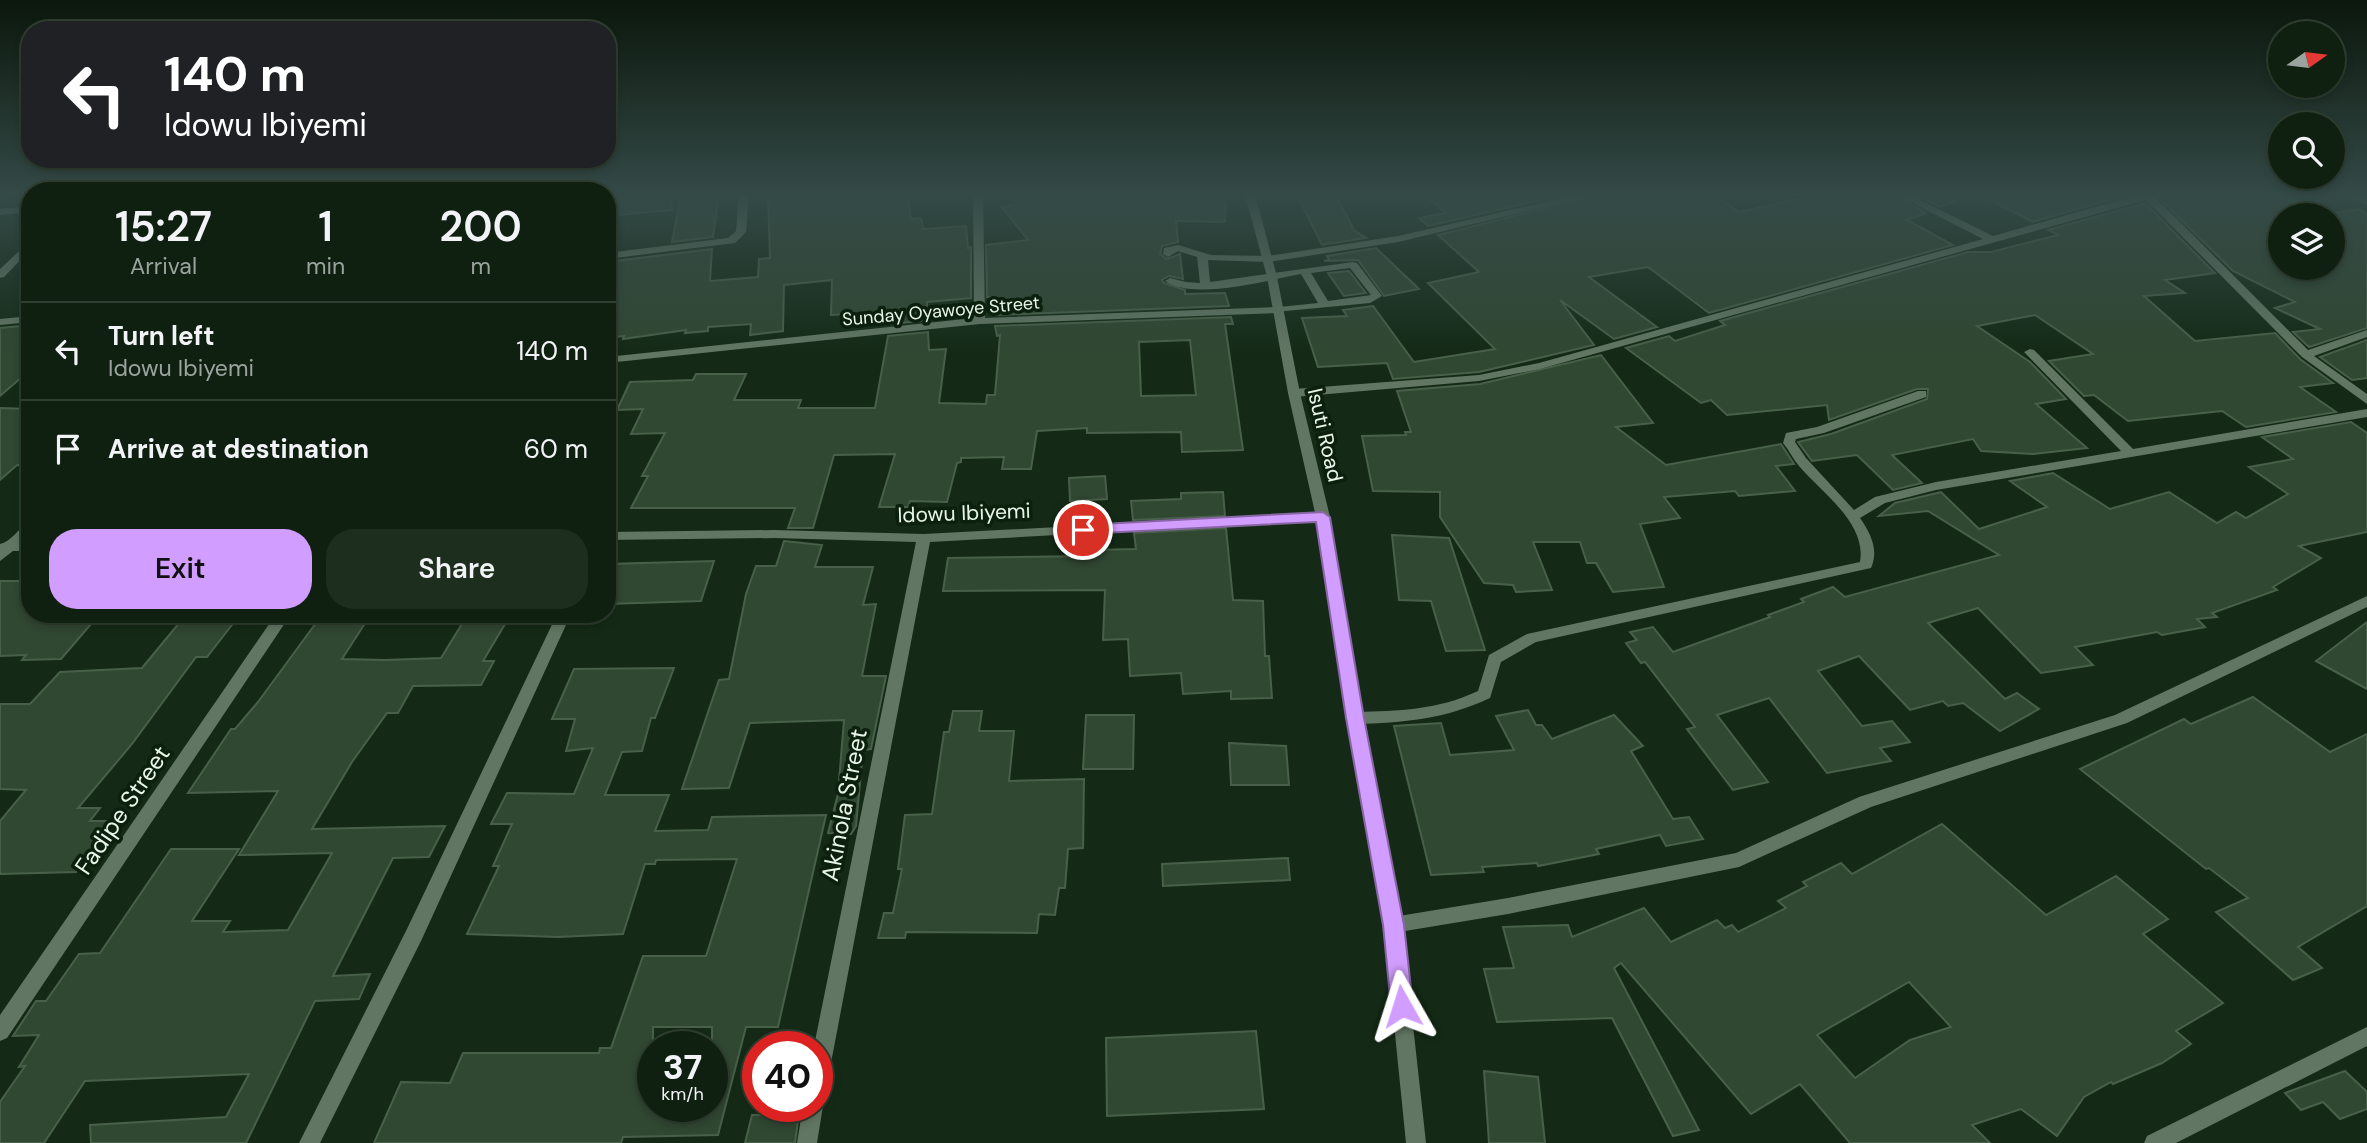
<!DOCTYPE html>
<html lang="en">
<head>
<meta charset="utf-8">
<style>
	body { margin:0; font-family:"DM Sans",sans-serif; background:#1d2d1e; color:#f1f3f6; height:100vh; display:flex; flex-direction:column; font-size:26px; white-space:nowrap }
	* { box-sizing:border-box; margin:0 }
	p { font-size:23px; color:#9ba39f }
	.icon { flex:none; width:38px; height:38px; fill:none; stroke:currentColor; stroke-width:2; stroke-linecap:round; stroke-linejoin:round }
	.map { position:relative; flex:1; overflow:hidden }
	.panel { position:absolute; left:21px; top:182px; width:595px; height:441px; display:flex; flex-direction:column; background:#0f2010; border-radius:28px; box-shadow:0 4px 10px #0003,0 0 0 2px #2f3e30 }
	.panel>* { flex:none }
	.guide { position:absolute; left:21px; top:21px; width:595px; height:147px; border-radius:28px; box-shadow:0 4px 10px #0003,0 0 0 2px #2f3e30; background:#202124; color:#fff; overflow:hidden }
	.needle { width:46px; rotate:76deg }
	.controls { position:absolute; left:2268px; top:21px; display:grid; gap:14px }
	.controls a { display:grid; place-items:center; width:77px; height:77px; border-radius:50%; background:#0f2010; box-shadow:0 4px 10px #0003,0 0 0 2px #2f3e30; font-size:35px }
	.speed { position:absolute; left:637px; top:1031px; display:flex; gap:14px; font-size:35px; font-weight:700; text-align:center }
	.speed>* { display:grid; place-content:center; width:91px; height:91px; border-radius:50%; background:#0f2010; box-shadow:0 4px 10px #0003,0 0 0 2px #2f3e30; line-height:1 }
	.speed small { font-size:18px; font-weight:400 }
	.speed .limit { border:10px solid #d22; background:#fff; color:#111 }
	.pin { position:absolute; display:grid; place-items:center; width:60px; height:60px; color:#fff; margin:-30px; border:4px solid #fff; border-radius:50%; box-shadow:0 2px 7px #0007 }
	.me { position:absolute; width:77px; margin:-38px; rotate:354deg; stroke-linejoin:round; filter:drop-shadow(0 0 5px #0008) }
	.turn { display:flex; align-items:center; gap:24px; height:147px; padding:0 28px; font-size:32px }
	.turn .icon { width:91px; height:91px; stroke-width:2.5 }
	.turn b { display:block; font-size:49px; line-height:60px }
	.eta { display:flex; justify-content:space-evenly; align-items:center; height:119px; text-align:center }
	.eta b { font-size:42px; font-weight:600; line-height:49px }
	.button { display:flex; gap:14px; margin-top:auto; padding:14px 28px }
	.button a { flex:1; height:80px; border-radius:28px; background:#d19dfe; color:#111; font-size:28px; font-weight:600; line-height:80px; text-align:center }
	.button a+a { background:#1d2d1e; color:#f1f3f6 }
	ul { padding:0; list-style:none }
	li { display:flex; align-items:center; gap:21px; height:98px; padding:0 28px; border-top:2px solid #2f3e30 }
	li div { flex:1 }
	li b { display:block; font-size:26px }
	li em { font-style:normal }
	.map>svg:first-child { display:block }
	.building { fill:#304732; stroke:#486049; stroke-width:2; fill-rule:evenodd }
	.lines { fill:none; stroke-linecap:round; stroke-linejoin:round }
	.service { fill:#627763; fill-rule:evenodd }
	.minor { fill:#627763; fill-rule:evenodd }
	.tertiary { fill:#627763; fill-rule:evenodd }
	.route { fill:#d19dfe; stroke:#8866a5; stroke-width:2 }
	.labels { text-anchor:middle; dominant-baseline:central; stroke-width:7; stroke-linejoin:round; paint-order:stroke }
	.far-street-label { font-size:18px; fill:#e8f6e9; stroke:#0b200d }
	.street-label { font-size:21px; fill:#e8f6e9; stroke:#0b200d }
	.near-street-label { font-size:24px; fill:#e8f6e9; stroke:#0b200d }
</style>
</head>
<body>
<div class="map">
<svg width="2367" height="1143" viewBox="0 0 2367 1143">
	<rect width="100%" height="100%" fill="#142a16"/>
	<g class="building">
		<polygon points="607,194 671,194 672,210 607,216"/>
		<polygon points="681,194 719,194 713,237 672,242"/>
		<polygon points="768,194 908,196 911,219 921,218 923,229 966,226 968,248 971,247 971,298 927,302 928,320 890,324 892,312 831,315 832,280 784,285 783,331 750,335 751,324 708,327 708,331 685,333 686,330 623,339 624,336 607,338 607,262 712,249 710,281 758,277 759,259 770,258"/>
		<polygon points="1011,194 1226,194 1225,222 1176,221 1178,242 1162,246 1160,254 1167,259 1180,254 1183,279 1169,276 1162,280 1164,283 1185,290 1185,294 1225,293 1229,306 994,315 992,297 987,297 986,245 1028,240 1002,207 1018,204"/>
		<polygon points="1423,194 1568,194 1428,226 1419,218 1446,213"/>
		<polygon points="1602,194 1714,194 1739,212 1821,194 1892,194 1926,213 1907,220 1953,245 1709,313 1648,267 1589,277 1657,327 1614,339 1560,300 1594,345 1479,372 1393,379 1387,363 1318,367 1302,318 1347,316 1343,310 1373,306 1414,362 1495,349 1428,283 1479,272 1438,235"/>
		<polygon points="1915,194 1968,194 1969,196 1940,207"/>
		<polygon points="1978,194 2130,194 2033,222"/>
		<polygon points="2164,194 2318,194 2320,215 2280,215 2280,268 2333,268 2333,213 2359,209 2367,214 2367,328 2309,347 2293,332 2320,329 2275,308 2295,302 2233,271 2159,198"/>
		<polygon points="1336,196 1354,230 1366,238 1322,245 1299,199"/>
		<polygon points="2145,203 2215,273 2165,280 2185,293 2144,296 2195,341 2275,333 2300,359 2333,383 2300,387 2336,412 2246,427 2222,411 2128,421 2094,395 2084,396 2049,361 2093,354 2035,315 1977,326 2030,362 2066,399 2036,404 2087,448 2033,454 1981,451 1973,439 1892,455 1922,483 1893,490 1857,455 1812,461 1798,442 1831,434 1927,399 1928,389 1917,389 1829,420 1827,405 1727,415 1711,400 1701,403 1626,348 1669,336 1675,341 1725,325 1720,321 1968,252 1991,252 2058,235 2048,230"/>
		<polygon points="1376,248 1419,289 1384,296 1358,260 1324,261 1329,260 1327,256"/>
		<polygon points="1349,271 1366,293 1344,296 1328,273"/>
		<path d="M1231 317 1233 324H1225L1243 450 1182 452 1181 432 1087 433V428L1037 431 1031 469H1002L1004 457 961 458V462L957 463 947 502 910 501 908 507H879L895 454 834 455 813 528H788L795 508H631L648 476H642L665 433 631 434 643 409 617 410 630 382 693 380 696 374H746L734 400H801L798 408H875L888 336 928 332 929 350 946 349 939 403 986 404 987 395H995L1000 335 997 336 995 326ZM1190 340 1196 395 1141 396 1139 342Z"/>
		<polygon points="30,325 30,370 0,396 0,328"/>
		<polygon points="2367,340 2367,378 2352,380 2320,357"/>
		<polygon points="1601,355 1653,423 1616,427 1666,465 1781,444 1794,464 1776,466 1795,491 1739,496 1735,491 1664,497 1680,518 1640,524 1664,587 1613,592 1596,563 1587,563 1580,542 1533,542 1552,590 1516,592 1513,585 1484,583 1440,517 1440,492 1373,491 1362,436 1406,435 1405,432 1411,432 1397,391 1480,384"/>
		<polygon points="0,408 30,409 30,466 17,465 0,480"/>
		<polygon points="2351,422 2367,433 2367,532 2299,546 2321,558 2273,587 2277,590 2212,613 2217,617 2197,619 2205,627 2162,635 2157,632 2075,647 2093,665 2041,673 1978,608 1928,623 2005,699 2017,693 2039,709 2000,731 1963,703 1948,706 1943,701 1910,710 1859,656 1818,671 1862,726 1892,721 1910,742 1880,748 1891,761 1827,773 1769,698 1717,715 1768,782 1733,790 1687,729 1695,727 1645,662 1641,663 1626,643 1637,640 1630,632 1653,627 1673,652 1770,617 1768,615 1804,602 1801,599 1833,587 1845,597 1999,555 1928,511 1879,516 1895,503 1937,493 1941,492 1979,529 2047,507 2010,481 2053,473 2110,509 2169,492 2217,523 2236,512 2246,518 2288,494 2249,467 2293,459 2262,437"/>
		<polygon points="1105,476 1107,499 1070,501 1069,478"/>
		<polygon points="1223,492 1225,516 1133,520 1131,501 1181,499 1181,493"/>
		<polygon points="1226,528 1233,600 1263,601 1265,656 1269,656 1272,698 1231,699 1231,691 1183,694 1181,673 1130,676 1128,639 1103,640 1105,590 943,591 948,558 1091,556 1091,550 1136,549 1134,533"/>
		<polygon points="1392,535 1449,538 1485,650 1446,651 1431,601 1399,600"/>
		<polygon points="784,541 822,545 815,567 873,567 863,605 876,604 862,676 886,676 871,749 863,750 856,826 851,834 828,833 838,794 844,720 750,723 729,788 682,789 719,680 729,679 746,594 756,566 776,566"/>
		<polygon points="714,561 701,601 607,604 607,564"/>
		<polygon points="0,581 30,581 30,616 98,616 61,659 22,660 26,655 0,656"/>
		<polygon points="328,614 371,614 342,659 385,660 441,658 468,614 511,614 483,661 494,661 481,685 413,686 398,713 387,713 352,762 312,829 445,826 429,857 393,858 333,976 370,974 359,999 315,1001 246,1143 91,1143 90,1125 226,1117 249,1074 85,1081 44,1143 0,1143 0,1102 25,1066 19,1067 39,1035 13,1036 36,1001 46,1001 79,954 100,953 171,849 239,849 192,921 230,921 223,932 288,930 332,853 239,855 278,791 188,793 231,729 235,729 258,702 316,623 322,623"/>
		<polygon points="184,617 238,617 207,657 196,657 132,744 78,808 100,808 90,821 111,821 76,872 0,874 0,821 26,790 0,789 0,704 30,704 60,672 142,668"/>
		<polygon points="2367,622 2367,689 2316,661"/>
		<path d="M674 668 655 718H651L642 751 622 752 605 795H669L655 831 708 830 712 817 826 815 778 1027H746L718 1135 623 1137 621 1143H374L401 1082 450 1083 463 1053H599L600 1048H611L643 956H706L737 859 656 860 655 864H645L623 934 558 937 467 934 499 866H493L512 824H491L507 793 574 794 593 748 566 751 575 719H552L574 669ZM653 1027H712V1106H653Z"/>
		<polygon points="2253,697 2330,752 2367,734 2367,906 2298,947 2322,968 2293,980 2216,912 2248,898 2209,868 2206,869 2080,769 2184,719 2191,724"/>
		<polygon points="1528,710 1536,725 1542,725 1552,739 1614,715 1643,746 1631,751 1673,819 1689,817 1703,839 1666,846 1660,835 1596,849 1599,854 1538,866 1537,863 1482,867 1484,872 1431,875 1394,726 1441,723 1450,755 1514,750 1496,716"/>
		<polygon points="953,711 982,711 979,731 1014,731 1009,781 1084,779 1083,848 1068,849 1065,888 1059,888 1055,915 1039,914 1037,933 906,932 905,938 878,938 884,913 893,913 902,869 898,869 905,815 932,814 944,732 949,732"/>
		<polygon points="1086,715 1134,715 1133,769 1083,769"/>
		<polygon points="1229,743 1286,746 1289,785 1231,785"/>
		<path d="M1942 824 2046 915 2116 876 2168 919 2143 934 2223 1003 2176 1031 2191 1044 2162 1063 2113 1084 2111 1082 2084 1097 2057 1136 2021 1109 1972 1125 1990 1143H1850L1800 1084 1751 1114 1621 963 1614 968 1699 1130 1673 1136 1612 1018 1497 1022 1484 969 1514 968 1503 927 1568 925 1572 937 1644 908 1671 942 1717 920 1725 928 1732 925 1738 932 1786 908 1778 901 1807 886 1803 882 1841 863 1852 874ZM1909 982 1951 1027 1910 1040 1855 1078 1817 1035Z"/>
		<polygon points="1288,858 1290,880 1163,886 1162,864"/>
		<polygon points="1256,1031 1264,1109 1107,1116 1106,1038"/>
		<polygon points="1484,1071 1538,1077 1545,1143 1489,1143"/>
		<polygon points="2345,1071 2367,1092 2367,1109 2340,1119 2323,1102 2301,1110 2285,1093"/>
		<polygon points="799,1114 795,1143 745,1143 752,1115"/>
	</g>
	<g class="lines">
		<path class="service" d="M1178 245 1211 255 1268 256 1273 259 1268 262 1208 260 1210 282 1353 262 1357 263 1382 296 1370 303 1275 312V308L1279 307 1318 303 1301 274C1267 280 1194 301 1165 281L1170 278 1186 282 1200 283 1197 257 1178 251 1168 257 1163 254 1164 248ZM1350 268 1371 295 1328 301 1311 273Z"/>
		<g class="minor">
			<polygon points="739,194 749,194 746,232 735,243 607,259 607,253 728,238 736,231"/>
			<polygon points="973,194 983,194 985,318 1279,307 1284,310 1279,313 980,324 607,363 607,357 974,318"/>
			<polygon points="1581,194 1600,194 1398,242 1268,262 1263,259 1268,256 1398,236"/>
			<polygon points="1895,194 1908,194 1993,236 2141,194 2161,194 2155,197 2308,350 2367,330 2367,337 2314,356 2367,394 2367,404 2302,357 2146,200 1540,369 1479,381 1294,397 1288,393 1294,389 1479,375 1539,363 1983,239"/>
			<polygon points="2344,194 2358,194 2367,198 2367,205"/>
			<polygon points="30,206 30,212 0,215 0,209"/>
			<polygon points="30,241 30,250 4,277 0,278 0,269"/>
			<polygon points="30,316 30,322 0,325 0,319"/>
			<path d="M2030 349 2034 350 2133 449 2367 409V417L1936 490 1885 503 1860 518C1871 534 1879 550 1871 568L1536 642 1501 662 1490 698C1446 719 1403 723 1355 724L1349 722 1347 718 1349 714 1355 712C1399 711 1438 710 1478 691L1489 655 1527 634 1860 562C1867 523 1821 492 1799 466 1793 459 1789 450 1783 443L1786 433 1817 427 1918 391H1926V397L1824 433 1796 439 1795 442 1806 458 1854 510 1875 497 1936 482 2121 451 2026 354 2024 352Z"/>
			<polygon points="1323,513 1330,517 1328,520 930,542 827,1084 824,1091 817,1094 817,1046 814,1046 916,542 774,538 607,540 607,532 774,530 924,534"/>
			<path d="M30 523V535L22 543H30V551H13L0 561V544C13 541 18 527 30 523Z"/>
			<polygon points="2367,596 2367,607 2127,723 1871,807 1739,867 1508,914 1393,933 1387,931 1384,925 1387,919 1393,917 1508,898 1736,853 1859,797 2115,715"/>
			<polygon points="276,614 291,614 7,1038 0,1041 0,1015"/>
			<polygon points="557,614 571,614 421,941 320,1143 299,1143 407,929"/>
			<polygon points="2367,1027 2367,1046 2176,1143 2144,1143 2147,1136"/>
			<polygon points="817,1098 823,1106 817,1143 797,1143 803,1106 817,1106"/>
		</g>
		<polygon class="tertiary" points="1245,194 1255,194 1277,277 1300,393 1330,517 1363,718 1402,925 1426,1143 1406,1143 1384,925 1347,718 1316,517 1288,393 1267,277"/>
	</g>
	<linearGradient id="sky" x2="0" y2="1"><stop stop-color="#0b170c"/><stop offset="0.55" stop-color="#344a47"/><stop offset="1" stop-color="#344a47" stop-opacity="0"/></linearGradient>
	<rect width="2367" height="354" fill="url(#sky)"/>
	<polygon class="route" points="1323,512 1330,517 1364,718 1404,925 1413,1006 1409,1014 1402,1017 1394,1014 1391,1006 1383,925 1346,718 1316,522 1083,534 1076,530 1083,525"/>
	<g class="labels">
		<g class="far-street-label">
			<text transform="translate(941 311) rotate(-5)">Sunday Oyawoye Street</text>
		</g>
		<g class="street-label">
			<text transform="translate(1325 435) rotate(77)">Isuti Road</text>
			<text transform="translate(964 513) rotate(-2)">Idowu Ibiyemi</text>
		</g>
		<g class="near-street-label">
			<text transform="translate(844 805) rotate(-79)">Akinola Street</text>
			<text transform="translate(122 810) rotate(-56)">Fadipe Street</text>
		</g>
	</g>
</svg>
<div class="controls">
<a><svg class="needle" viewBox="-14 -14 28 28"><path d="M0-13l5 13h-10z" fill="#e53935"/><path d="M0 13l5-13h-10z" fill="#9ba39f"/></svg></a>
<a><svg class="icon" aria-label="search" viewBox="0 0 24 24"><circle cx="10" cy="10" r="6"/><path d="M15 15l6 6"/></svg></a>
<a><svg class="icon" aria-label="layers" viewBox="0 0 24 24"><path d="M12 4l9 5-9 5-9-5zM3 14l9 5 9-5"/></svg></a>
</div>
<div class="speed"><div>37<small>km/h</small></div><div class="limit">40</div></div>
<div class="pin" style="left:1083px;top:530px;background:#d93025"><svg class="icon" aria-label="arrive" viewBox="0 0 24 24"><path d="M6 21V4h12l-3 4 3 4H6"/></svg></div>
<svg class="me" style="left:1402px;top:1006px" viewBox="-20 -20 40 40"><path d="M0-17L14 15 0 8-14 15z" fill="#d19dfe" stroke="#fff" stroke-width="4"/></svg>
<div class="guide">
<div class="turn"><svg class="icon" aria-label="left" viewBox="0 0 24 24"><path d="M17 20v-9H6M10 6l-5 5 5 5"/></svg><div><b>140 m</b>Idowu Ibiyemi</div></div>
</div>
<section class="panel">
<div class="eta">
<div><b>15:27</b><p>Arrival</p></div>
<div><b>1</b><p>min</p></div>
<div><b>200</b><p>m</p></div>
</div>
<ul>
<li><svg class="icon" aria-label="left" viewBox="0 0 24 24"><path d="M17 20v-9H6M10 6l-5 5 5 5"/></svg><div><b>Turn left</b><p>Idowu Ibiyemi</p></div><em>140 m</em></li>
<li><svg class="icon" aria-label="arrive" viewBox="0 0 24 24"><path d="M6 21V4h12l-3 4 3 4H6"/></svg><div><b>Arrive at destination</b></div><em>60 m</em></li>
</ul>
<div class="button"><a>Exit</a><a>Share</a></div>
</section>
</div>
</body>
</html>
